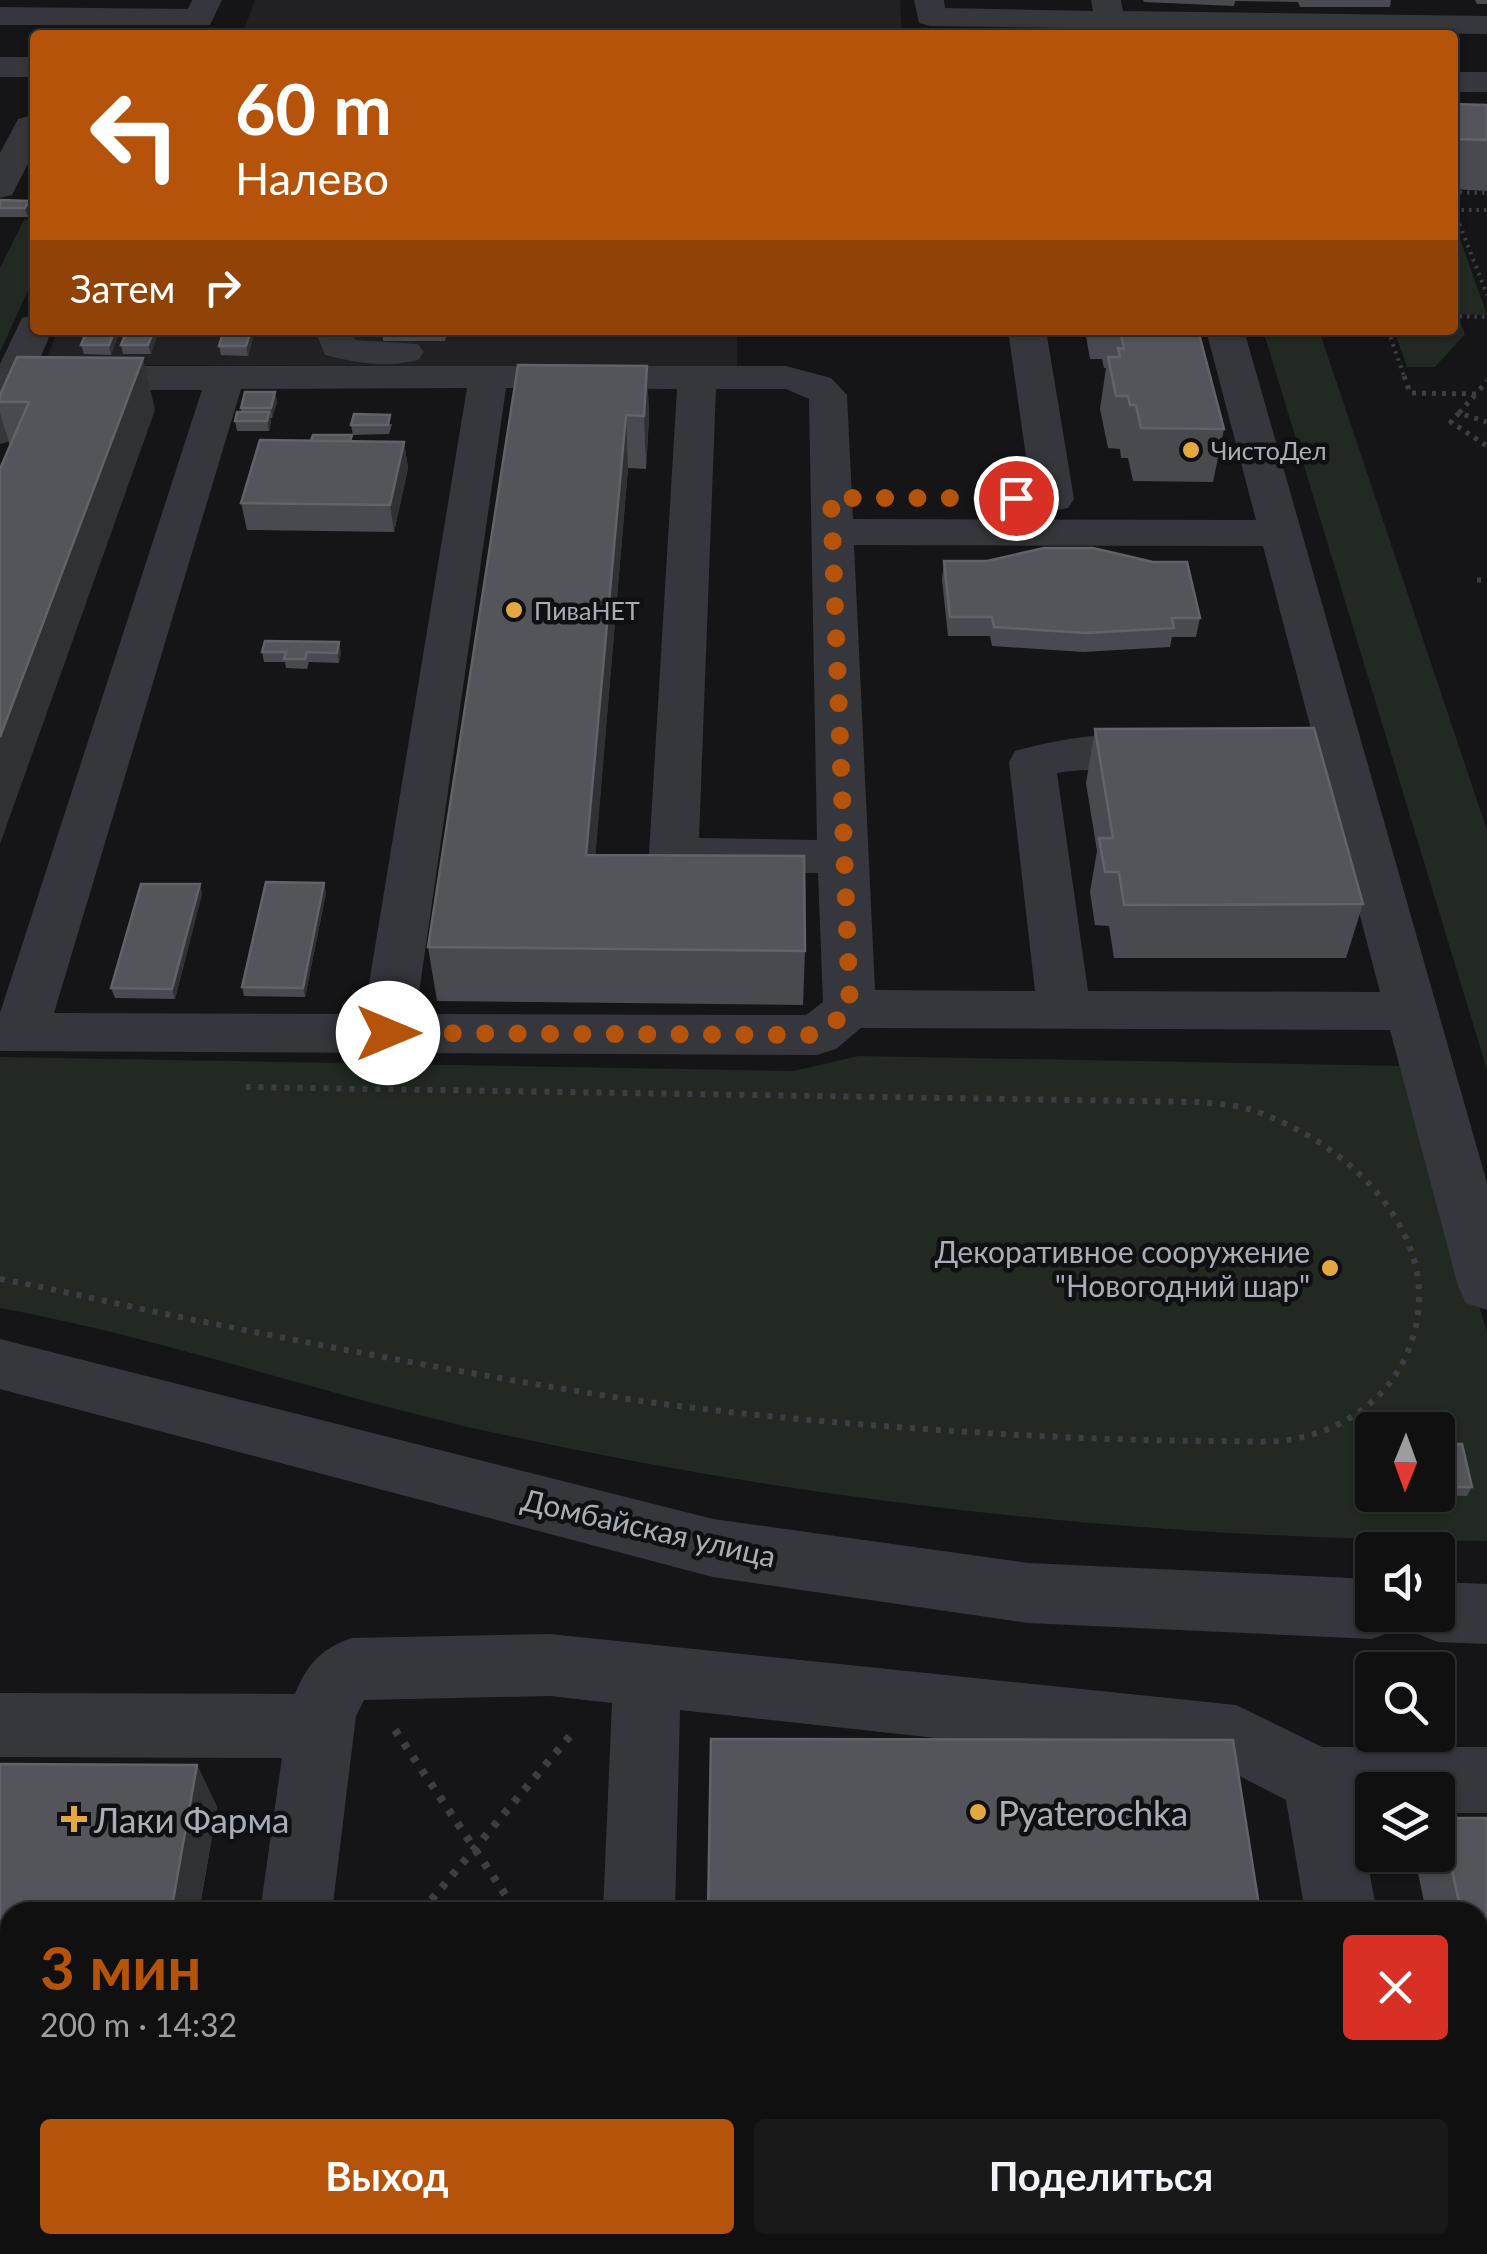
<!DOCTYPE html>
<html lang="ru">
<head>
<meta charset="utf-8">
<style>
	body { margin:0; font-family:Lato,sans-serif; background:#19191a; color:#f1f3f6; height:100vh; display:flex; flex-direction:column; font-size:38px; white-space:nowrap }
	* { box-sizing:border-box; margin:0 }
	p { font-size:32px; color:#9c9d9f }
	.icon { flex:none; width:55px; height:55px; fill:none; stroke:currentColor; stroke-width:2; stroke-linecap:round; stroke-linejoin:round }
	.map { position:relative; flex:1; overflow:hidden }
	.sheet { position:absolute; left:0px; top:1902px; width:1488px; height:352px; display:flex; flex-direction:column; background:#101011; border-radius:30px 30px 0 0; box-shadow:0 2px 8px #0004,0 0 0 2px #303031 }
	.sheet>* { flex:none }
	.top-card { position:absolute; left:30px; top:30px; width:1428px; height:305px; border-radius:10px; box-shadow:0 2px 8px #0004,0 0 0 2px #303031; background:#b45309; color:#fff; overflow:hidden }
	.needle { width:65px; rotate:181deg }
	.tools { position:absolute; left:1355px; top:1412px; display:grid; gap:20px }
	.tools a { display:grid; place-items:center; width:100px; height:100px; border-radius:10px; background:#101011; box-shadow:0 2px 8px #0004,0 0 0 2px #303031; font-size:50px }
	.pin { position:absolute; display:grid; place-items:center; width:85px; height:85px; color:#fff; margin:-42px; border:5px solid #fff; border-radius:50%; box-shadow:0 2px 10px #0007 }
	.me { position:absolute; width:110px; margin:-55px; rotate:90deg; stroke-linejoin:round; filter:drop-shadow(0 0 8px #0008) }
	.turn { display:flex; align-items:center; gap:35px; height:210px; padding:0 40px; font-size:45px }
	.turn .icon { width:130px; height:130px; stroke-width:2.5 }
	.turn b { display:block; font-size:70px; line-height:85px }
	.then { display:flex; align-items:center; height:95px; padding:0 40px; background:#0003; gap:20px; font-size:38px }
	.round { display:grid; place-items:center; flex:none; width:105px; height:105px; border-radius:10px; background:#19191a }
	.summary { display:flex; align-items:center; justify-content:space-between; height:170px; padding:0 40px }
	h1 { font-size:60px; font-weight:700; line-height:75px; color:#b45309 }
	.action { display:flex; gap:20px; margin-top:auto; padding:20px 40px }
	.action a { flex:1; height:115px; border-radius:10px; background:#b45309; color:#fff; font-size:40px; font-weight:700; line-height:115px; text-align:center }
	.action a+a { background:#19191a; color:#f1f3f6 }
	.map>svg:first-child { display:block }
	.built { fill:#212124 }
	.green { fill:#222922; fill-rule:evenodd }
	.lines { fill:none; stroke-linecap:round; stroke-linejoin:round }
	.path-far3 { stroke:#3d3e42; stroke-width:4; stroke-dasharray:2.5 5; stroke-linecap:butt }
	.path-far2 { stroke:#3d3e42; stroke-width:5; stroke-dasharray:4 6; stroke-linecap:butt }
	.path-far1 { stroke:#3d3e42; stroke-width:6; stroke-dasharray:5 8; stroke-linecap:butt }
	.path { stroke:#3d3e42; stroke-width:8; stroke-dasharray:6 10; stroke-linecap:butt }
	.minor { fill:#36373c; fill-rule:evenodd }
	.wall { fill:#494a4f }
	.shaded-wall { fill:#303134 }
	.building { fill:#53555a; stroke:#616368; stroke-width:2.5 }
	.route { stroke:#b45309; stroke-width:18; stroke-dasharray:0 32.4 }
	.poi-dot { fill:#e4a840; stroke:#101012; stroke-width:4 }
	.labels { text-anchor:middle; dominant-baseline:central; stroke-width:9; stroke-linejoin:round; paint-order:stroke }
	.far-poi-label { font-size:25px; fill:#a8adb6; stroke:#101012; text-anchor:start }
	.poi-label { font-size:30px; fill:#a8adb6; stroke:#101012; text-anchor:end }
	.street-label { font-size:30px; fill:#a8adb6; stroke:#101012 }
	.near-poi-label { font-size:35px; fill:#a8adb6; stroke:#101012; text-anchor:start }
</style>
</head>
<body>
<div class="map">
<svg width="1487" height="2254" viewBox="0 0 1487 2254">
	<rect width="100%" height="100%" fill="#151517"/>
	<g class="built">
		<polygon points="255,0 900,0 902,35 242,35"/>
		<polygon points="58,330 737,330 737,367 44,365"/>
	</g>
	<g class="green">
		<polygon points="35,198 35,275 0,352 0,268 24,220 29,219"/>
		<polygon points="1453,232 1458,233 1487,315 1453,314"/>
		<polygon points="1453,318 1459,318 1465,334 1435,367 1407,367 1394,330 1452,330"/>
		<polygon points="1263,330 1319,330 1487,830 1487,1070"/>
		<path d="M859 1056 1407 1066 1487 1332V1541C1155 1539 825 1505 500 1434 332 1398 169 1339 0 1308V1057L793 1071ZM1372 1430H1438V1495H1372Z"/>
	</g>
	<g class="lines">
		<g class="path-far3">
			<polyline points="1452,192 1487,193"/>
			<polyline points="1454,210 1487,295"/>
			<polyline points="1454,210 1487,210"/>
			<polyline points="1452,316 1487,317"/>
			<polyline points="1388,330 1405,379"/>
		</g>
		<g class="path-far2">
			<polyline points="1404,376 1410,393 1476,394 1487,381"/>
			<polyline points="1475,395 1459,413 1487,422"/>
			<polyline points="1459,413 1451,422 1487,446"/>
			<polyline points="1477,580 1487,580"/>
		</g>
		<path class="path-far1" d="M0 1279C61 1290 120 1305 180 1317 322 1346 464 1373 607 1396 738 1416 870 1426 1002 1434 1075 1438 1149 1441 1223 1441 1244 1441 1266 1443 1288 1440 1336 1433 1382 1405 1404 1360 1460 1245 1350 1139 1245 1108 1230 1104 1214 1104 1199 1102L246 1087"/>
		<g class="path">
			<polyline points="395,1730 517,1912"/>
			<polyline points="421,1912 575,1730"/>
			<polyline points="512,2245 518,2254"/>
		</g>
		<g class="minor">
			<polygon points="192,0 222,0 210,25 0,25 0,7 188,9"/>
			<polygon points="914,0 944,0 945,8 1093,11 1091,0 1121,0 1123,11 1487,16 1487,34 930,26 919,23"/>
			<rect x="0" y="57" width="35" height="20"/>
			<rect x="1452" y="72" width="35" height="20"/>
			<polygon points="30,116 35,117 35,150 12,195 0,198 0,153 18,119"/>
			<polygon points="35,315 35,330 52,330 36,368 43,377 14,440 0,444 0,364 22,318"/>
			<path d="M315 330H353L355 340 418 344 424 352 418 360C387 368 355 363 325 355Z"/>
			<polygon points="1008,330 1046,330 1074,499 1068,508 1053,511 1038,508 1032,499"/>
			<path d="M1206 330H1244L1487 1183V1310L1466 1303 1458 1286 1390 1030 861 1028 836 1049 817 1055 0 1051V1013L202 390H72L58 386 53 378 58 370 72 366H786L831 378 847 395 853 519 1256 520ZM467 388 364 1014 54 1013 241 389ZM506 388 677 389 649 854 657 866 674 871 818 873 823 1002 806 1015 416 1014ZM716 389H786L809 399 817 840 699 838ZM854 545 1263 546 1380 992 1088 991 1057 773C1098 766 1141 773 1181 763L1187 752 1181 741C1129 727 1066 737 1015 751L1009 762 1035 991 875 990Z"/>
			<polygon points="0,1339 713,1519 1028,1563 1372,1579 1372,1615 1402,1615 1395,1630 1372,1639 1028,1623 713,1577 0,1389"/>
			<polygon points="1438,1582 1487,1584 1487,1644 1438,1642 1415,1633 1407,1615 1438,1615"/>
			<path d="M550 1634 1236 1705 1322 1747H1487V1813H1438V1790H1372V1813H1358L1377 1912H1305L1286 1800 1228 1770 680 1710 675 1912H603L612 1703 550 1696 364 1700 356 1716 332 1912H260L282 1758 0 1757V1693L295 1694C308 1663 320 1650 351 1638Z"/>
			<polygon points="181,2245 263,2245 259,2254 177,2254"/>
			<rect x="587" y="2245" width="80" height="9"/>
			<rect x="983" y="2245" width="80" height="9"/>
			<polygon points="1361,2245 1441,2245 1442,2254 1362,2254"/>
		</g>
	</g>
	<g class="wall">
		<polygon points="1143,0 1391,0 1390,7 1300,7 1298,2 1235,1 1234,6 1144,2"/>
		<polygon points="1475,0 1487,0 1487,4 1477,4"/>
		<polygon points="1452,104 1487,105 1487,191 1452,189"/>
		<polygon points="0,200 29,201 31,210 28,217 0,217"/>
		<polygon points="87,330 120,330 111,355 84,354 81,345"/>
		<polygon points="127,330 159,330 151,354 123,354 121,345"/>
		<polygon points="224,330 255,330 248,356 221,355 219,346"/>
		<polygon points="382,330 448,330 445,341 383,341"/>
		<polygon points="1085,330 1198,330 1224,429 1213,482 1133,481 1128,458 1121,458 1120,449 1108,448 1100,409 1106,368 1104,368 1102,359 1090,359"/>
		<polygon points="518,365 647,366 649,418 646,469 628,468 595,855 805,951 803,1005 437,1001 428,947"/>
		<polygon points="275,392 277,402 272,418 270,418 271,422 269,431 237,431 235,421 241,412 241,408"/>
		<polygon points="0,395 155,410 10,446 0,413"/>
		<polygon points="392,424 389,434 353,435 351,425"/>
		<polygon points="353,441 404,442 408,468 394,532 247,530 241,503"/>
		<polygon points="944,561 1200,618 1196,637 1172,637 1170,647 1083,652 992,646 990,636 948,636 942,580"/>
		<polygon points="262,652 341,652 339,663 309,662 307,669 286,668 285,662 264,662"/>
		<polygon points="1095,729 1363,904 1346,958 1114,958 1109,926 1095,925 1090,892 1097,851 1086,783"/>
		<polygon points="324,883 326,893 305,997 244,996 242,987"/>
		<polygon points="200,884 202,894 175,999 115,998 111,988"/>
		<polygon points="1438,1444 1472,1487 1467,1496 1425,1495 1438,1495"/>
		<polygon points="0,1764 197,1765 217,1807 199,1912 10,1912 10,2163 0,2163"/>
		<polygon points="1441,1818 1487,1818 1487,2210 1478,2164 1478,1912 1426,1912 1415,1858 1416,1855 1438,1855 1438,1823"/>
	</g>
	<g class="shaded-wall">
		<polygon points="29,201 31,210 28,217 25,208"/>
		<polygon points="115,330 120,331 111,355 109,345"/>
		<polygon points="154,330 159,331 151,354 148,345"/>
		<polygon points="251,330 255,330 255,332 248,356 246,346"/>
		<polygon points="143,358 155,410 0,844 0,737"/>
		<polygon points="647,366 649,418 646,469 644,416"/>
		<polygon points="275,392 277,402 272,418 271,408"/>
		<polygon points="269,412 271,422 269,431 267,421"/>
		<polygon points="626,415 628,468 591,909 586,855"/>
		<polygon points="404,442 408,468 394,532 390,505"/>
		<polygon points="339,642 341,652 339,663 337,653"/>
		<polygon points="324,883 326,893 305,997 303,988"/>
		<polygon points="200,884 202,894 175,999 172,989"/>
		<polygon points="197,1765 217,1807 199,1912 171,1912"/>
	</g>
	<g class="building">
		<polygon points="1452,104 1487,105 1487,140 1452,139"/>
		<polygon points="0,201 0,200 29,201 25,208 0,208"/>
		<polygon points="87,330 115,330 109,345 81,345"/>
		<polygon points="127,330 154,330 148,345 121,345"/>
		<polygon points="224,330 251,330 246,346 219,346"/>
		<polygon points="1120,330 1198,330 1224,429 1141,428 1136,405 1130,405 1128,396 1116,396 1108,357 1120,357 1118,348 1124,349"/>
		<polygon points="17,357 143,358 0,737 0,469 29,402 0,402 0,395"/>
		<polygon points="518,365 647,366 644,416 626,415 586,855 804,856 805,951 428,947"/>
		<polygon points="245,392 275,392 271,408 241,408"/>
		<polygon points="237,412 269,412 267,421 235,421"/>
		<polygon points="354,414 390,415 388,425 351,425"/>
		<polygon points="313,435 352,435 350,441 311,441"/>
		<polygon points="260,440 404,442 390,505 241,503"/>
		<polygon points="1044,548 1093,548 1153,562 1187,562 1200,618 1172,618 1174,628 1086,633 994,627 992,617 950,617 944,561 987,561"/>
		<polygon points="265,641 339,642 337,653 307,652 305,659 284,659 286,652 262,652"/>
		<polygon points="1314,728 1363,904 1124,905 1119,872 1105,872 1099,838 1113,838 1095,729"/>
		<polygon points="266,882 324,883 303,988 242,987"/>
		<polygon points="141,884 200,884 172,989 111,988"/>
		<polygon points="1438,1444 1462,1444 1472,1487 1438,1487"/>
		<polygon points="711,1739 1233,1740 1260,1912 708,1912"/>
		<polygon points="0,1764 197,1765 171,1912 10,1912 10,2132 0,2132"/>
		<polygon points="1441,1818 1487,1818 1487,2031 1478,1987 1478,1912 1461,1912"/>
		<polygon points="704,2245 897,2245 898,2254 703,2254"/>
	</g>
	<g class="lines">
		<polyline class="route" points="388,1033 817,1035 850,1010 831,498 1016,498"/>
	</g>
	<g class="poi-dot">
		<circle cx="1191" cy="450" r="10"/>
		<circle cx="514" cy="610" r="10"/>
		<circle cx="1330" cy="1268" r="10"/>
		<circle cx="978" cy="1812" r="10"/>
		<path d="M69 1804h10v10h10v10h-10v10h-10v-10h-10v-10h10z"/>
	</g>
	<g class="labels">
		<g class="far-poi-label">
			<text x="1211" y="450">ЧистоДел</text>
			<text x="534" y="610">ПиваНЕТ</text>
		</g>
		<g class="poi-label">
			<text x="1310" y="1251">Декоративное сооружение<tspan x="1310" dy="34">"Новогодний шар"</tspan></text>
		</g>
		<g class="street-label">
			<text transform="translate(649 1527) rotate(13)">Домбайская улица</text>
		</g>
		<g class="near-poi-label">
			<text x="998" y="1812">Pyaterochka</text>
			<text x="94" y="1819">Лаки Фарма</text>
		</g>
	</g>
</svg>
<div class="tools">
<a><svg class="needle" viewBox="-14 -14 28 28"><path d="M0-13l5 13h-10z" fill="#e53935"/><path d="M0 13l5-13h-10z" fill="#9c9d9f"/></svg></a>
<a><svg class="icon" aria-label="sound" viewBox="0 0 24 24"><path d="M4 9h4l5-4v14l-5-4H4zM17 9q2 3 0 6"/></svg></a>
<a><svg class="icon" aria-label="search" viewBox="0 0 24 24"><circle cx="10" cy="10" r="6"/><path d="M15 15l6 6"/></svg></a>
<a><svg class="icon" aria-label="layers" viewBox="0 0 24 24"><path d="M12 4l9 5-9 5-9-5zM3 14l9 5 9-5"/></svg></a>
</div>
<div class="pin" style="left:1016px;top:498px;background:#d93025"><svg class="icon" aria-label="arrive" viewBox="0 0 24 24"><path d="M6 21V4h12l-3 4 3 4H6"/></svg></div>
<svg class="me" style="left:388px;top:1033px" viewBox="-20 -20 40 40"><circle r="19" fill="#fff"/><path d="M0-13L10 11 0 6-10 11z" fill="#b45309"/></svg>
<div class="top-card">
<div class="turn"><svg class="icon" aria-label="left" viewBox="0 0 24 24"><path d="M17 20v-9H6M10 6l-5 5 5 5"/></svg><div><b>60 m</b>Налево</div></div>
<div class="then">Затем<svg class="icon" aria-label="right" viewBox="0 0 24 24"><path d="M7 20v-9h11M14 6l5 5-5 5"/></svg></div>
</div>
<section class="sheet">
<div class="summary"><div><h1>3 мин</h1><p>200 m · 14:32</p></div><a class="round" style="background:#d93025;color:#fff"><svg class="icon" aria-label="close" viewBox="0 0 24 24"><path d="M6 6l12 12M18 6L6 18"/></svg></a></div>
<div class="action"><a>Выход</a><a>Поделиться</a></div>
</section>
</div>
</body>
</html>
